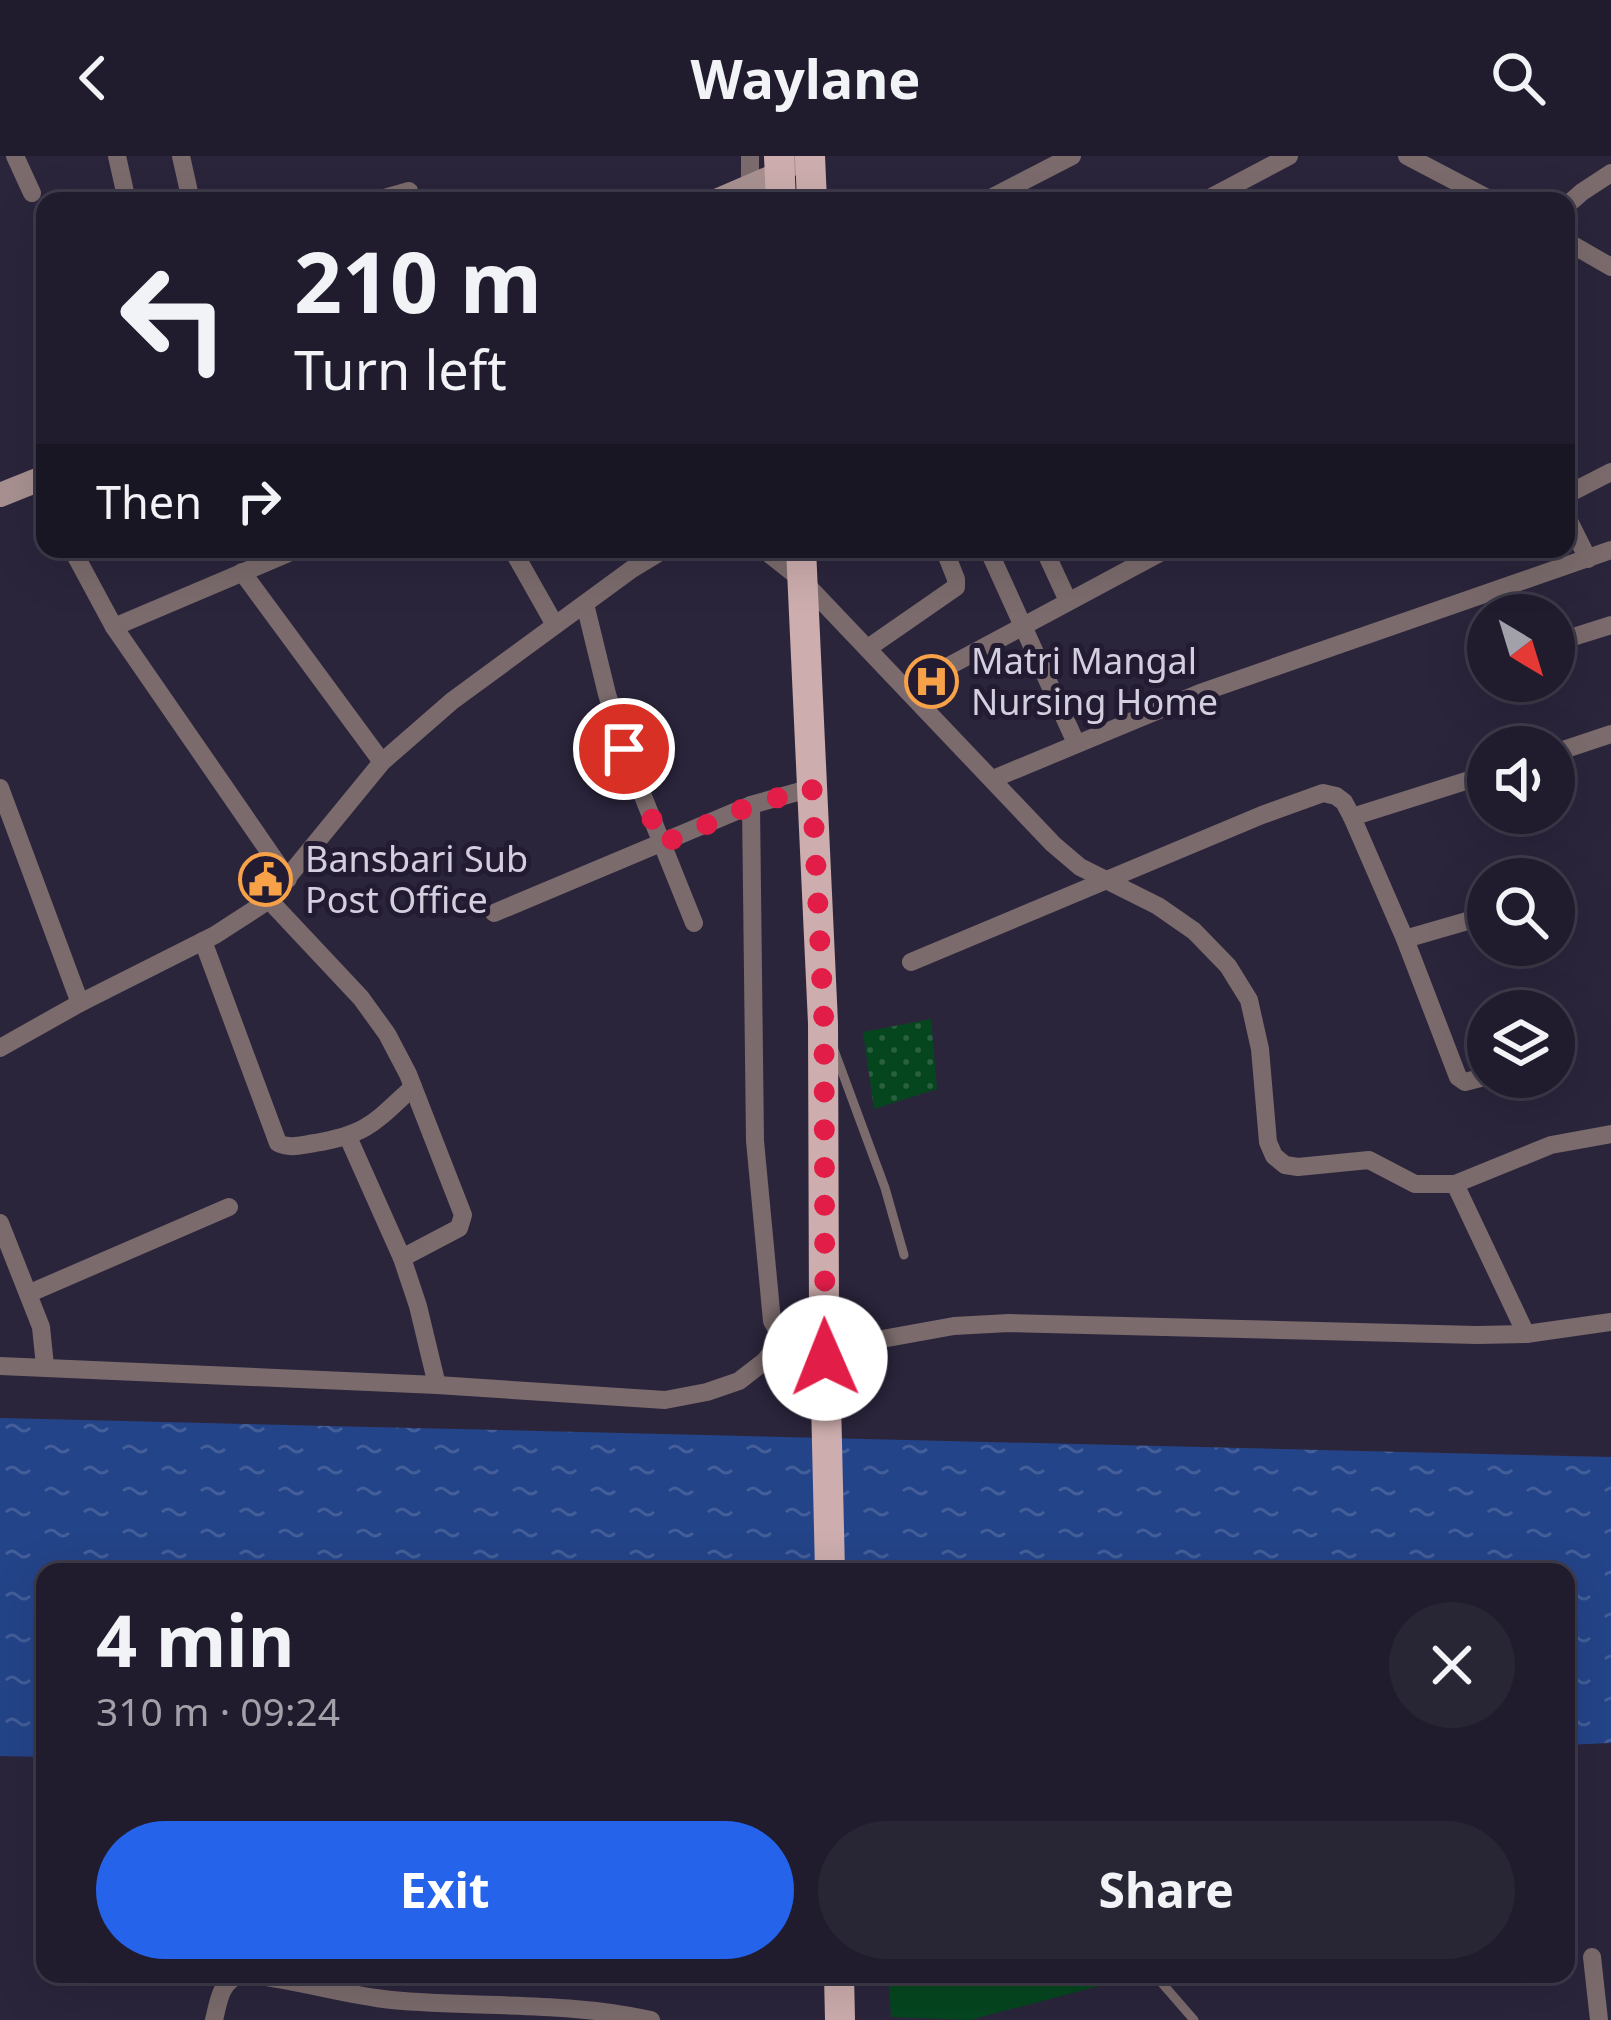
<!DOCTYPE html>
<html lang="en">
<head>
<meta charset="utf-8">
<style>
	body { margin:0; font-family:"Noto Sans",sans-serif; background:#282535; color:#f1f3f6; height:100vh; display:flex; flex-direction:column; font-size:45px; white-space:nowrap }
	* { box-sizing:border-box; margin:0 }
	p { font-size:39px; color:#a2a1aa }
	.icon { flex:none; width:66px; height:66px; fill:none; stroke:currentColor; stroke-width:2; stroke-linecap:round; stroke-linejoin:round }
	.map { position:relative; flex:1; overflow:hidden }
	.details { position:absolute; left:36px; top:1407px; width:1539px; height:420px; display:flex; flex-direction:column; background:#201c2d; border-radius:24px; box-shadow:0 12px 48px #0002,0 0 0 3px #3d3a49 }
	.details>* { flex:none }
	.guide { position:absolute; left:36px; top:36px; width:1539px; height:366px; border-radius:24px; box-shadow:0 12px 48px #0002,0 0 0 3px #3d3a49; background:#201c2d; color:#f1f3f6; overflow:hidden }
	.needle { width:78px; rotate:142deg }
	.tools { position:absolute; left:1467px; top:438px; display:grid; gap:24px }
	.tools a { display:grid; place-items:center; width:108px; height:108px; border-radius:50%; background:#201c2d; box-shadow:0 12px 48px #0002,0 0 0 3px #3d3a49; font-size:60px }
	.pin { position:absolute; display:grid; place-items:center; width:102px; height:102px; color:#fff; margin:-51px; border:6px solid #fff; border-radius:50%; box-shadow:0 3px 12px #0007 }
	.me { position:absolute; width:132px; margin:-66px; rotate:359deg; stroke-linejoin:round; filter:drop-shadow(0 0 9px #0008) }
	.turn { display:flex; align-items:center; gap:42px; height:252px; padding:0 60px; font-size:54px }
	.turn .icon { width:156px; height:156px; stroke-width:2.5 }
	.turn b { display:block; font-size:84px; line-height:102px }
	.then { display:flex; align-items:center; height:114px; padding:0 60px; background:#0003; gap:24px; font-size:45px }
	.round { display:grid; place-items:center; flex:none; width:126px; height:126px; border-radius:63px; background:#282535 }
	.overview { display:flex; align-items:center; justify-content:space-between; height:204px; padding:0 60px }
	h1 { font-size:72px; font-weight:700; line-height:90px }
	.button { display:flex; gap:24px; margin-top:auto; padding:24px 60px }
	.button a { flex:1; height:138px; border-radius:72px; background:#2563eb; color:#fff; font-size:48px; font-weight:700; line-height:138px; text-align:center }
	.button a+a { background:#282535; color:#f1f3f6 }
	header { display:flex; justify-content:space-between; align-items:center; height:156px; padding:0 60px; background:#201c2d; font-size:54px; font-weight:700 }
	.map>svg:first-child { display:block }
	.green { fill:#05461f }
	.park { fill:url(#park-dots) }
	.water { fill:url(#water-ripples) }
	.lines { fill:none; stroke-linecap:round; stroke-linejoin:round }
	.lane { stroke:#7b6b6c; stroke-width:9 }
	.street { stroke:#7b6b6c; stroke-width:18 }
	.secondary { stroke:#a99191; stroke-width:24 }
	.primary { stroke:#cdadae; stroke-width:30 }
	.primary-bridge { stroke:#cdadae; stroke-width:30 }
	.route { stroke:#e11d48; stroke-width:21; stroke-dasharray:0 37.8 }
	.labels { text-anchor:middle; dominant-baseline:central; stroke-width:10; stroke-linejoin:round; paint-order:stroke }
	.poi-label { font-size:36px; fill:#d3cfdf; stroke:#221b32; text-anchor:start }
</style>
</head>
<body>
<header><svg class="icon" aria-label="back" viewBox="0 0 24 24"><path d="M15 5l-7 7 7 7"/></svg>Waylane<svg class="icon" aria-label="search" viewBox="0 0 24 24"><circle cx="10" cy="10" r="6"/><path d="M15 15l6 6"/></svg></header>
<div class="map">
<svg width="1611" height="1864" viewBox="0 0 1611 1864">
	<defs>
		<pattern id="park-dots" width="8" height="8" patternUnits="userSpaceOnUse" patternTransform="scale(3)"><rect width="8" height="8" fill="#05461f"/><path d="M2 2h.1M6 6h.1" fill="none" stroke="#29603f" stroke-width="1.8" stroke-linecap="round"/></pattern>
		<pattern id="water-ripples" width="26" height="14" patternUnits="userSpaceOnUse" patternTransform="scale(3)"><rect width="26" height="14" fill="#244489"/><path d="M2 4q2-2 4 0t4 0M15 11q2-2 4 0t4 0" fill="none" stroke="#435e99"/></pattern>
	</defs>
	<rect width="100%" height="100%" fill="#2b253c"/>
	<polygon class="green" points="888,1818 1117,1818 1118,1825 970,1864 891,1861"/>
	<polygon class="park" points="931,863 937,933 874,953 863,876"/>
	<polygon class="water" points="0,1262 1611,1301 1611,1587 1566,1589 1566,1416 45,1416 45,1601 0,1600"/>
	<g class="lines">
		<g class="lane">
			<polyline points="834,894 885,1032 904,1099"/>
			<polyline points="1154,1818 1194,1864"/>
		</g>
		<g class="street">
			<polyline points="15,0 32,37"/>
			<polyline points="117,0 127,45"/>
			<polyline points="181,0 191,45"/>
			<polyline points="750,0 750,45"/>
			<polyline points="1407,0 1493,45"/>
			<polyline points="374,45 409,35"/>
			<polyline points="985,45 1072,0"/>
			<polyline points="1204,45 1289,0"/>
			<polyline points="1566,50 1582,36 1611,17"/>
			<polyline points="1566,85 1611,111"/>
			<polyline points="1566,339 1611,316"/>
			<polyline points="1566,359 1588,403"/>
			<polyline points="72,393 114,471"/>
			<polyline points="512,393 555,469"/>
			<polyline points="763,393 802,424 1053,688 1080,711 1158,750 1194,775 1228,810 1249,844 1260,893 1268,986 1274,1000 1285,1009 1298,1011 1369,1004 1415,1028 1455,1028 1551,989 1611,978"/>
			<polyline points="988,393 1076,587"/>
			<polyline points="1044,393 1068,445"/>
			<polyline points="242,416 382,606"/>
			<polyline points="1500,434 1511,459"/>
			<polyline points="585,448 607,538 624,593 694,767"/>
			<polyline points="1554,487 1611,469"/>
			<polyline points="868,492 956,431 956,423 944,393"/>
			<polyline points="906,533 1167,393"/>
			<polyline points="1554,597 1611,578"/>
			<polyline points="1488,618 1352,661 1405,783 1458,921 1465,926 1488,920"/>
			<polyline points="993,623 1200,537 1611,394"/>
			<polyline points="0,632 80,847 215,779 269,744 382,606 452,545 632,413 665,393"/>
			<path d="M751 649 755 985 772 1165C782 1184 789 1191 810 1196L954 1170 1009 1167 1477 1179 1526 1178 1611 1166"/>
			<polyline points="288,723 114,471 298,393"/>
			<polyline points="1554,740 1557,739"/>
			<polyline points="269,744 361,842 387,878 408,918 463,1059 459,1072 402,1102"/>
			<polyline points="494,757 751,649 812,632"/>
			<polyline points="1405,783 1488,759"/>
			<path d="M203 785 278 987C290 993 301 989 315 987 368 978 375 966 413 931"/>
			<polyline points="911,806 1262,659 1323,637 1336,640 1344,646 1352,661"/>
			<polyline points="0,892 80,847"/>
			<polyline points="348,981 402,1102 418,1150 437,1229"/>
			<polyline points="1455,1028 1526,1178"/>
			<polyline points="0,1067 41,1171 45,1210"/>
			<polyline points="30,1137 229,1051"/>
			<polyline points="0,1210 437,1229 665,1244 707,1236 739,1225 765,1205 781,1182"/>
			<polyline points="1592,1801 1599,1864"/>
			<path d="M245 1818C295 1823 342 1839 392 1844 478 1852 565 1845 651 1864"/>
			<path d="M214 1864C219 1844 220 1826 241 1818"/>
		</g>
		<g class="secondary">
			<polyline points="716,45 779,18 800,0"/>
			<polyline points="0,339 45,321"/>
		</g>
		<g class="primary">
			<polyline points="779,0 781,45"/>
			<polyline points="810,0 812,45"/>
			<polyline points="801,393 823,867 824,1159"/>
			<polyline points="839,1818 840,1864"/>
		</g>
		<polyline class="primary-bridge" points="824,1159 830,1416"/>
	</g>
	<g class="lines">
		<polyline class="route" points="624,593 662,688 752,649 812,632 824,867 825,1202"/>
	</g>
	<defs>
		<symbol id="hospital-ring" viewBox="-11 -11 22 22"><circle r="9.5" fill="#221b32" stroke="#f7a148" stroke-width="1.5"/><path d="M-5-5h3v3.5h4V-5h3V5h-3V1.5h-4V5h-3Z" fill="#f7a148"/></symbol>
		<symbol id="civic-ring" viewBox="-11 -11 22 22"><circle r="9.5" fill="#221b32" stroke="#f7a148" stroke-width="1.5"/><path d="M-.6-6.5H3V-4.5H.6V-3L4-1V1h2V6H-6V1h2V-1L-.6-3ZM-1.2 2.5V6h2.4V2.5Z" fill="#f7a148"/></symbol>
	</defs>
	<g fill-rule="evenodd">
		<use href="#hospital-ring" x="902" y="496" width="59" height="59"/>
		<use href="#civic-ring" x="236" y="694" width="59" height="59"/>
	</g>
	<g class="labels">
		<g class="poi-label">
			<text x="971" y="504">Matri Mangal<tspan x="971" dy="41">Nursing Home</tspan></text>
			<text x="305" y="702">Bansbari Sub<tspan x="305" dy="41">Post Office</tspan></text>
		</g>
	</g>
</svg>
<div class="tools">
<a><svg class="needle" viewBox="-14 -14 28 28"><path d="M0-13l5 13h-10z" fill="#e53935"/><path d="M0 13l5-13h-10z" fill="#a2a1aa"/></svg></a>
<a><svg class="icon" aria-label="sound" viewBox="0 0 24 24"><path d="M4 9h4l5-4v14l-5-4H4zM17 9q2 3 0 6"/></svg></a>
<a><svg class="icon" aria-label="search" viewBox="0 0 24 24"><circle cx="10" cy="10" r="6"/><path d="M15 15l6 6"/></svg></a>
<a><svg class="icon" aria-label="layers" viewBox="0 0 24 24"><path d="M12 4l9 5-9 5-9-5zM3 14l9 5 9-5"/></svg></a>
</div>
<div class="pin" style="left:624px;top:593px;background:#d93025"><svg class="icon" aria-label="arrive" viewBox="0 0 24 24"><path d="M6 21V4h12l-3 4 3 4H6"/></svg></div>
<svg class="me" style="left:825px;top:1202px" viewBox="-20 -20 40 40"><circle r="19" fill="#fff"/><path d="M0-13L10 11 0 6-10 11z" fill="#e11d48"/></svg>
<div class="guide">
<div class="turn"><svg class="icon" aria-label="left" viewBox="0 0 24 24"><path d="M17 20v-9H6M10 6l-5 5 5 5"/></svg><div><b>210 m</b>Turn left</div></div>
<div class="then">Then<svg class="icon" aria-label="right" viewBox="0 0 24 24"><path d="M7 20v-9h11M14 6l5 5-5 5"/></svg></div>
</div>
<section class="details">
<div class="overview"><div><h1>4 min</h1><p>310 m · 09:24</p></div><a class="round"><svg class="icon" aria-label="close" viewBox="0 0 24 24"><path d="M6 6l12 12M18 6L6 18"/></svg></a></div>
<div class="button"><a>Exit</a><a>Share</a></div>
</section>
</div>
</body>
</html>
